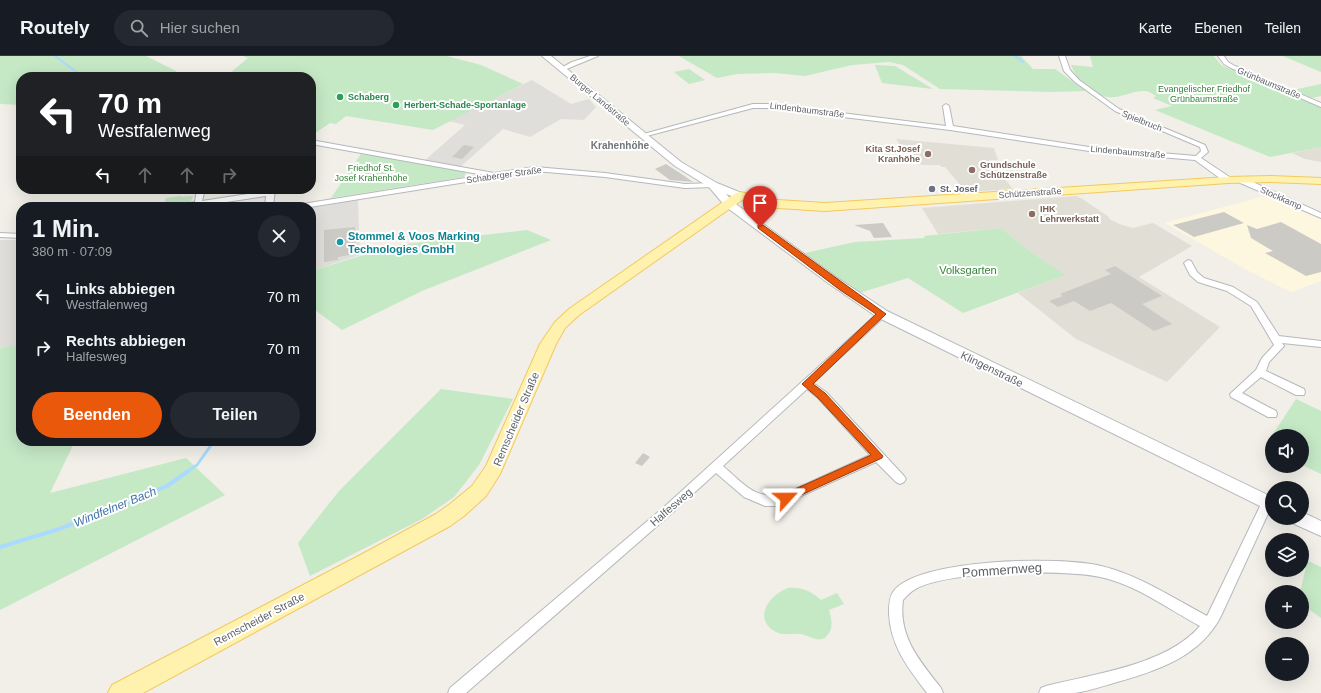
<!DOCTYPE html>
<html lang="de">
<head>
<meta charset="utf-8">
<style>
	body { margin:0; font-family:Helvetica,sans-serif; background:#242831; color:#f1f3f6; height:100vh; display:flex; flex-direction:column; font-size:15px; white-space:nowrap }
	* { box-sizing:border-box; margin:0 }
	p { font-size:13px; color:#9ea1a6 }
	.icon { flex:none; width:22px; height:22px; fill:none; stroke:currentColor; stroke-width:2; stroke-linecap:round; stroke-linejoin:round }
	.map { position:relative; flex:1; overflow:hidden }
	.side { position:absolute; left:16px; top:146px; width:300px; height:244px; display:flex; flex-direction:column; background:#171b24; border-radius:16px; box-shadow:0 4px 16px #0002 }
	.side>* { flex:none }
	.banner { position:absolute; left:16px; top:16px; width:300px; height:122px; border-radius:16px; box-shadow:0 4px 16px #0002; background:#202124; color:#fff; overflow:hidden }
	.controls { position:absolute; left:1265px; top:373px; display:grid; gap:8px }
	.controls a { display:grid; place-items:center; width:44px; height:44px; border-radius:50%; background:#171b24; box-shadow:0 4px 16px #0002; font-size:20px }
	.pin { position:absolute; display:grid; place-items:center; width:34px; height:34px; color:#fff; margin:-41px -17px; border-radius:50% 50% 50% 0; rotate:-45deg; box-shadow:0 0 4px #0007 }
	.pin .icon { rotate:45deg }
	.me { position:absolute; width:44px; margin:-22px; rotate:66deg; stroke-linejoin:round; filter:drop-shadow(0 0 3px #0008) }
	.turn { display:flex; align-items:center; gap:14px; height:84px; padding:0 16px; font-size:18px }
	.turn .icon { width:52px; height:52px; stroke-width:2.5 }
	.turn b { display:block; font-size:28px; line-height:34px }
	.lanes { display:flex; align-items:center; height:38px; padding:0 16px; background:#0003; justify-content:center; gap:20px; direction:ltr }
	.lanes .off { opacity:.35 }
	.round { display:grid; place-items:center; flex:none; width:42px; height:42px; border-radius:21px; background:#242831 }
	.summary { display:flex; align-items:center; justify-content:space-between; height:68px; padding:0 16px }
	h1 { font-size:24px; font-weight:800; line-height:30px }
	.primary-button { display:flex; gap:8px; margin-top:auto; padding:8px 16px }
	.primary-button a { flex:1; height:46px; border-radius:24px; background:#ea580c; color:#fff; font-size:16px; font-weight:800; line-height:46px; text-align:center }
	.primary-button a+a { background:#242831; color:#f1f3f6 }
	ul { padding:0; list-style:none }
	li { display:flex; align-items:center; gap:12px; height:52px; padding:0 16px }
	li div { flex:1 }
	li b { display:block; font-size:15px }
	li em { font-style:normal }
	header { display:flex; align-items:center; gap:24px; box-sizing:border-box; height:56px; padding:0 20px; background:#171b24; border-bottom:1px solid #363941 }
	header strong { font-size:19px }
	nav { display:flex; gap:22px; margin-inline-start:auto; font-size:14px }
	.search { width:280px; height:36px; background:#242831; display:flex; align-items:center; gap:10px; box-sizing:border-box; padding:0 14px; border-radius:22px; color:#9ea1a6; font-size:15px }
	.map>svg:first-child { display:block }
	.commercial { fill:#fef7e0 }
	.industrial { fill:#e0deda }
	.education { fill:#e1ded6 }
	.green { fill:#c5e8c5 }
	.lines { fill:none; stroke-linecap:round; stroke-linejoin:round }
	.stream-far2 { stroke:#aadaff; stroke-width:2 }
	.stream-far1 { stroke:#aadaff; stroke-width:3 }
	.stream { stroke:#aadaff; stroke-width:4 }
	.building { fill:#cccac5 }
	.street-casing { stroke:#b5b8bc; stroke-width:2 }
	.secondary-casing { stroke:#b6babf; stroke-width:2 }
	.primary-casing { stroke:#f2c960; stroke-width:2 }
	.street { fill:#fff; fill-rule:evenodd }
	.secondary { fill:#fff; fill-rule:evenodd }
	.primary { fill:#fff2af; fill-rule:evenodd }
	.route { fill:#ea580c; stroke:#983908 }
	.leisure-dot { fill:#2e9e5b; stroke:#fff; stroke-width:1.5 }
	.education-dot { fill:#8d6e63; stroke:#fff; stroke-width:1.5 }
	.worship-dot { fill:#6b7280; stroke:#fff; stroke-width:1.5 }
	.culture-dot { fill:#0f9aa8; stroke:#fff; stroke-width:1.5 }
	.labels { text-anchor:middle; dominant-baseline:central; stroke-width:4; stroke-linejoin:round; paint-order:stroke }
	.far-street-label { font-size:9px; fill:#5f6368; stroke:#fff }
	.far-park-label { font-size:9px; fill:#348238; stroke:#fff }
	.far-leisure-label { font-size:9px; font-weight:bold; fill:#27864d; stroke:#fff; text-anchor:start }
	.far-education-label { font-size:9px; font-weight:bold; fill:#785e54; stroke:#fff; text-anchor:start }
	.far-worship-label { font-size:9px; font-weight:bold; fill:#5b616d; stroke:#fff; text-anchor:start }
	.far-neighbourhood-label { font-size:10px; font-weight:bold; fill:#70757a; stroke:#fff }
	.culture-label { font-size:11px; font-weight:bold; fill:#0d838f; stroke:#fff; text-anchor:start }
	.park-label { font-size:11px; fill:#348238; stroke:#fff }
	.street-label { font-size:11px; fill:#5f6368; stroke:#fff }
	.water-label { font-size:12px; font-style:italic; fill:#4174aa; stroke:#fff }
	.near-street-label { font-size:13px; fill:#5f6368; stroke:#fff }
</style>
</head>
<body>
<header>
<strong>Routely</strong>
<div class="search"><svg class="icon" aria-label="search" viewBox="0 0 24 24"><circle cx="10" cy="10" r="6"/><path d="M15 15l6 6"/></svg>Hier suchen</div>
<nav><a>Karte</a><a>Ebenen</a><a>Teilen</a></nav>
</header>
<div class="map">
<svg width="1321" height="637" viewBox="0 0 1321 637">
	<rect width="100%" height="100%" fill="#f1efe8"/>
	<polygon class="commercial" points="1268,139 1321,161 1321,225 1291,236 1243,212 1165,167"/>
	<g class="industrial">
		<polygon points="532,24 571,48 589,43 596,51 584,64 561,63 530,81 503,73 459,112 423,106 465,69 449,65"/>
		<polygon points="358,144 360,199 311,215 311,152"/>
		<polygon points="0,184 21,184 21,288 0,292"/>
	</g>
	<g class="education">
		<polygon points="896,83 994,92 998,104 989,104 1013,133 966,136 945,111 941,111 940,109 924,109 913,107"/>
		<polygon points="1321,91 1321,106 1305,103 1292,97"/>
		<polygon points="1076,140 1081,142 1109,161 1109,163 1122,169 1133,172 1153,167 1192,190 1139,221 1220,271 1167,326 1076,283 1018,237 1064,219 1028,194 1001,172 938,178 922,152"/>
	</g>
	<g class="green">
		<polygon points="0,0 146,0 176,15 175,21 21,21 21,49 1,48 0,47"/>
		<polygon points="243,0 447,0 481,9 523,28 433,74 346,60 336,68 330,67 311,80 311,21 225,21 248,2"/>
		<polygon points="679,0 1021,0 1033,13 1055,13 1086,35 1051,36 940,33 903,9 889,6 852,9 805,20 775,17 737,18 717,22"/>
		<path d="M1090 0H1214L1221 9 1321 52V91L1270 101 1155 54 1172 50 1153 42 1156 40C1153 38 1149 35 1145 35 1133 34 1120 43 1108 41 1092 39 1076 23 1071 9L1093 11Z"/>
		<polygon points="1283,0 1321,0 1321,16"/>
		<polygon points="875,9 895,10 933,33 882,27"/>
		<polygon points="689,13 705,24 689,28 674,16"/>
		<polygon points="1321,28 1321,40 1312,42 1293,34"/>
		<polygon points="361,98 376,100 467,114 464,121 331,142"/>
		<polygon points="181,140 181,141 193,140 190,147 163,151 166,142"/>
		<polygon points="1001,172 1028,194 1065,219 963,257 908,222 859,237 805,197 855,186 925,182 924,180"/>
		<polygon points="527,174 551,184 422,235 342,274 311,251 311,215 397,189"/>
		<polygon points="21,288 21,385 75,385 50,437 186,402 225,439 0,554 0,292"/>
		<polygon points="441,333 513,343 479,409 454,441 422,463 310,520 298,487 339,435"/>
		<polygon points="1296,343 1321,355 1321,418 1302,409 1302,380 1272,380 1272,394 1265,390"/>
		<polygon points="1302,502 1321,511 1321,562 1302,548 1302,536 1300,536 1306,511 1302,508"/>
		<path d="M788 532C803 531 810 535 821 544L837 537 844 548 829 554C832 565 834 573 825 582 817 586 810 580 801 578 793 577 784 580 776 576 752 563 769 539 788 532Z"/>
	</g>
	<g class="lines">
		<g class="stream-far2">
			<polyline points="55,0 83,21"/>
			<polyline points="1015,0 1023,6"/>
		</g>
		<polyline class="stream-far1" points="185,417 197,409 214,385"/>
		<polyline class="stream" points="0,491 59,473 167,430 187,416"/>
	</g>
	<g class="building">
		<polygon points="464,89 474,91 462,103 452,101"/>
		<polygon points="666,108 683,119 693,126 670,124 655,113"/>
		<polygon points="1224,156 1244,167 1194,181 1173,169"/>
		<polygon points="1281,166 1321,188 1321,216 1306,220 1265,197 1273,195 1251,182 1247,169 1257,173"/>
		<polygon points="883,167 892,181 874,182 870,175 854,169"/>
		<polygon points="355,171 356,198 338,201 338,204 324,206 324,174"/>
		<polygon points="1115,210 1162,240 1142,248 1172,268 1154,275 1111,247 1090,255 1074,245 1058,251 1049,245 1063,240 1060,238 1111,218 1105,214"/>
		<polygon points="643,397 650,401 642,410 635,407"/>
	</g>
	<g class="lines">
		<defs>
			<g id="street">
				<polygon points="590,0 598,0 564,14 559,13 572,6"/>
				<polygon points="1059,0 1065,0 1070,14 1079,24 1119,53 1205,89 1208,96 1201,102 1231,122 1231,126 1225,126 1195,104 1089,95 950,74 769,52 753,52 643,81 640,79 753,48 769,48 946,70 943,50 946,48 949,50 953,70 1089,91 1196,100 1201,95 1200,91 1115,55 1075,26 1064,15"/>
				<polygon points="1218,0 1224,0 1228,6 1235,10 1321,47 1321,51 1231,12 1224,8"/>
				<polygon points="311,84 494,117 535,111 605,117 685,128 713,127 717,129 713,131 685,132 605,121 535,115 310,151 292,151 296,149 484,119 311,88"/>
				<polygon points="1238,122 1244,122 1321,157 1321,162 1238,126"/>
				<polygon points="197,133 205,133 202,145 267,135 267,133 275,133 273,151 265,151 266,140 193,151 174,151 178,149 195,146"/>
				<polygon points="0,177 21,178 21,182 0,181"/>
				<polygon points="1188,204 1191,205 1197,216 1204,222 1233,231 1257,246 1279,280 1321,285 1321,291 1282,287 1284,290 1269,306 1266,315 1304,333 1305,336 1304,339 1296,339 1261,321 1242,337 1276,355 1277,358 1276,361 1268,361 1231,341 1230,338 1256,314 1262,302 1274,289 1251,250 1227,235 1198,226 1190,219 1184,207"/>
				<path d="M882 255 885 256 887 258 885 260 813 327 826 336 904 420 906 423 904 426 900 428 896 426 876 406 790 445 775 450H765L744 441 716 417 672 457 466 637H448L450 632 664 451 879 256ZM807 333 818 342 870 399 784 438C755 445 743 427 723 410Z"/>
				<path d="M1267 442 1271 444 1272 449 1221 560C1201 600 1157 615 1117 626 1103 630 1089 635 1075 637 1064 637 1051 637 1039 637L1041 632 1046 630C1093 618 1167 609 1200 570 1168 553 1135 528 1100 521 1065 513 943 515 914 534 910 536 906 541 903 544 898 581 920 605 941 632L943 637H927C908 612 890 589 889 557 889 550 889 542 893 536 916 502 1063 500 1101 510 1139 519 1173 542 1207 560L1263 444Z"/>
			</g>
			<g id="secondary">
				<polygon points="542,0 551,0 681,106 717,127 744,138 745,140 744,142 740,143 726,138 733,146 836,221 887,255 1272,441 1272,456 877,261 828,227 725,150 709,131 675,110"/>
				<polygon points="1302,456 1321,465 1321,480 1292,467 1290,462 1302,462"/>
			</g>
			<polygon id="primary" points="1271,120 1321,122 1321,128 1271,126 1228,127 825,155 778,152 742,144 579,259 565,272 556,288 500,418 486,440 464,460 450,470 382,507 143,637 108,637 112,629 368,495 436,458 450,448 472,430 486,410 540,288 555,266 569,253 736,137 740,136 778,144 825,147 1228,121"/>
		</defs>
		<use href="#street" class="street-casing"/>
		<use href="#secondary" class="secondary-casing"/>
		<use href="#primary" class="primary-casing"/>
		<use href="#street" class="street"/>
		<use href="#secondary" class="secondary"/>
		<use href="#primary" class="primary"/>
	</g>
	<polygon class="route" points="758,169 763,169 886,258 813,328 825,337 883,400 882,402 786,446 782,445 781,442 782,439 871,399 818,342 802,328 876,258 840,234 758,172"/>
	<g class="leisure-dot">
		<circle cx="340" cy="41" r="4"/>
		<circle cx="396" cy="49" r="4"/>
	</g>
	<g class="education-dot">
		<circle cx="928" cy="98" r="4"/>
		<circle cx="972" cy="114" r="4"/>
		<circle cx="1032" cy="158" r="4"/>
	</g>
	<circle class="worship-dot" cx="932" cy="133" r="4"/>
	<circle class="culture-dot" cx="340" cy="186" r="4"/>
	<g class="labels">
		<g class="far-street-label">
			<text transform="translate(1269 27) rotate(23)">Grünbaumstraße</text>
			<text transform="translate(600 44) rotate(40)">Burger Landstraße</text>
			<text transform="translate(807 54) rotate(7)">Lindenbaumstraße</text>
			<text transform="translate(1142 65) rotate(22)">Spielbruch</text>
			<text transform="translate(1128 96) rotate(5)">Lindenbaumstraße</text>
			<text transform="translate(504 119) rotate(-8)">Schaberger Straße</text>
			<text transform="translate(1030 137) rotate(-4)">Schützenstraße</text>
			<text transform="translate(1281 142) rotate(24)">Stockkamp</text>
		</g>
		<g class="far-park-label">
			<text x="1204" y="33">Evangelischer Friedhof<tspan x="1204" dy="10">Grünbaumstraße</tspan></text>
			<text x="371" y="112">Friedhof St.<tspan x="371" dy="10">Josef Krahenhöhe</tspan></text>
		</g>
		<g class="far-leisure-label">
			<text x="348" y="41">Schaberg</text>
			<text x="404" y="49">Herbert-Schade-Sportanlage</text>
		</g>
		<g class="far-education-label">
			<text x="920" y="93" text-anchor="end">Kita St.Josef<tspan x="920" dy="10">Kranhöhe</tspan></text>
			<text x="980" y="109">Grundschule<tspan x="980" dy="10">Schützenstraße</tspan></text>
			<text x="1040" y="153">IHK<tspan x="1040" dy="10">Lehrwerkstatt</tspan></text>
		</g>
		<g class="far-worship-label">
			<text x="940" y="133">St. Josef</text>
		</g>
		<g class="far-neighbourhood-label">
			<text x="620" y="89">Krahenhöhe</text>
		</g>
		<g class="culture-label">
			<text x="348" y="180">Stommel &amp; Voos Marking<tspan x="348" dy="13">Technologies GmbH</tspan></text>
		</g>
		<g class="park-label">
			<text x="968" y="214">Volksgarten</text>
		</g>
		<g class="street-label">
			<text transform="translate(992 313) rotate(26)">Klingenstraße</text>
			<text transform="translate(516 363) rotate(-67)">Remscheider Straße</text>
			<text transform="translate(671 451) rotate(-41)">Halfesweg</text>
			<text transform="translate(259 563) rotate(-28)">Remscheider Straße</text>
		</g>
		<g class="water-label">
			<text transform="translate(115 451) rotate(-22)">Windfelner Bach</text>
		</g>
		<g class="near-street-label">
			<text transform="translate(1002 514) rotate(-4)">Pommernweg</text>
		</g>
	</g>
</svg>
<div class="controls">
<a><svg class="icon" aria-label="sound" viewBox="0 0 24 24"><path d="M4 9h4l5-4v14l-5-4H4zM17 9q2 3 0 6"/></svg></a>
<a><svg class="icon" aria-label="search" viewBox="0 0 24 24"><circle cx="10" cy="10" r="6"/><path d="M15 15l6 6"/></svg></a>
<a><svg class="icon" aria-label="layers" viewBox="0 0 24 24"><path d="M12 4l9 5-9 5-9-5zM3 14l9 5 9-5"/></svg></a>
<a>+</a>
<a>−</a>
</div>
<div class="pin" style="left:760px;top:171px;background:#d93025"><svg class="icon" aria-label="arrive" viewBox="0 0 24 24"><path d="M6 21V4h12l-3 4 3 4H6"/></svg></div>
<svg class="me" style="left:786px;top:442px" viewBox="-20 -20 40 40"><path d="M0-17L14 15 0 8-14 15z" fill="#ea580c" stroke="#fff" stroke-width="4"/></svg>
<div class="banner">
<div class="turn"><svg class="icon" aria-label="left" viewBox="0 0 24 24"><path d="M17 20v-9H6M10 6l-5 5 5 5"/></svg><div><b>70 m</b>Westfalenweg</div></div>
<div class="lanes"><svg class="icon" aria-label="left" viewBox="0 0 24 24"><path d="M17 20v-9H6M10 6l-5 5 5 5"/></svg><svg class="icon off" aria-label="ahead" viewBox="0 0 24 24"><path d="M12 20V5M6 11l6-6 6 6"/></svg><svg class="icon off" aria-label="ahead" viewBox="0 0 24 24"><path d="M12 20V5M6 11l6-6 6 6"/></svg><svg class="icon off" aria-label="right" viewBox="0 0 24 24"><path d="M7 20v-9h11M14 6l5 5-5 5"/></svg></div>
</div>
<section class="side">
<div class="summary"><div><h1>1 Min.</h1><p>380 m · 07:09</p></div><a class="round"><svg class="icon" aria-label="close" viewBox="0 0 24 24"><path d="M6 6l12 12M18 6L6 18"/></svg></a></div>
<ul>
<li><svg class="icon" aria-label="left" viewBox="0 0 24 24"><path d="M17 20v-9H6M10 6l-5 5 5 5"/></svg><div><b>Links abbiegen</b><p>Westfalenweg</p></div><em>70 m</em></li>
<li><svg class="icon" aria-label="right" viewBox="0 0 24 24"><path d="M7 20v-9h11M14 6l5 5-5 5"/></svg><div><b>Rechts abbiegen</b><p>Halfesweg</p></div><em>70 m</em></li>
</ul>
<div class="primary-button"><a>Beenden</a><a>Teilen</a></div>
</section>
</div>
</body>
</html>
